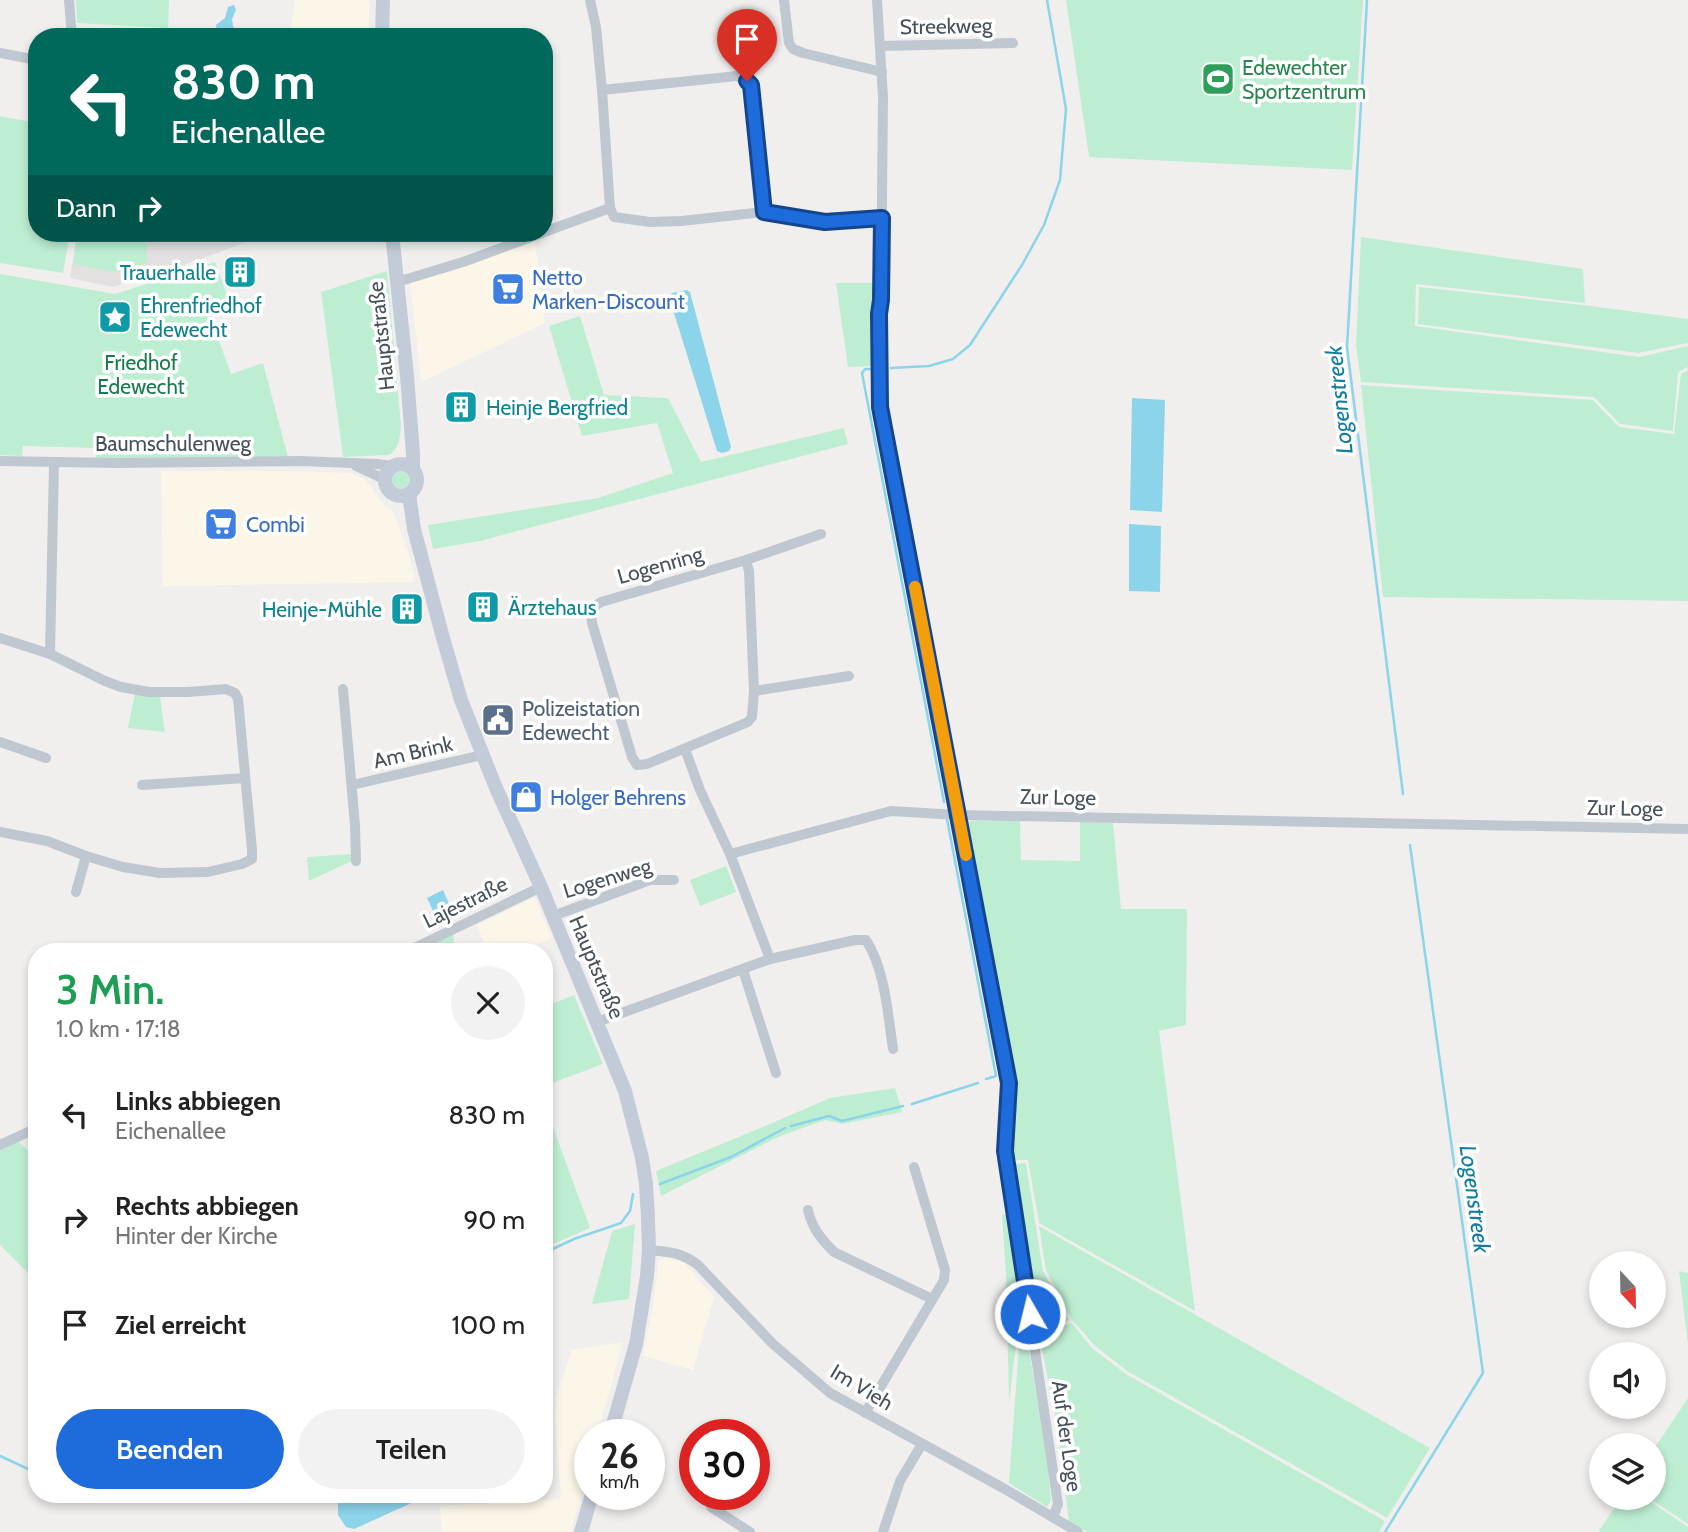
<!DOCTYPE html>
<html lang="de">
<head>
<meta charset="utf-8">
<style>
	body { margin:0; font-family:Cabin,sans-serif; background:#f2f2f2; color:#222; height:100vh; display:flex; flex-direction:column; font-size:26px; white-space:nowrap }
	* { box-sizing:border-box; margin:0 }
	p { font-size:23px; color:#767676 }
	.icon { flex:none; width:38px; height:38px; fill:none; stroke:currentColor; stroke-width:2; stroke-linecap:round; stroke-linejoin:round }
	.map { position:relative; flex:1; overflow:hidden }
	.details { position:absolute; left:28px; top:943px; width:525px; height:560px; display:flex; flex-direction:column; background:#fff; border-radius:28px; box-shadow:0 4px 10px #0003 }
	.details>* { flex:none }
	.banner { position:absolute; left:28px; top:28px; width:525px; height:214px; border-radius:28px; box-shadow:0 4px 10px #0003; background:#00695c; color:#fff; overflow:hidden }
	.needle { width:46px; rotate:158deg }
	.tools { position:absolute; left:1589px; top:1251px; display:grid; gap:14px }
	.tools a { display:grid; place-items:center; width:77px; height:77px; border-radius:50%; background:#fff; box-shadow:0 4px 10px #0003; font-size:35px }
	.speed { position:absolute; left:574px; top:1419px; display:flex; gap:14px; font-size:35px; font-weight:700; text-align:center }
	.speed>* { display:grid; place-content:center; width:91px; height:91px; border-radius:50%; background:#fff; box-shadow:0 4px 10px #0003; line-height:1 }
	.speed small { font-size:18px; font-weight:400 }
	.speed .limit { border:10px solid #d22; background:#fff; color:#111 }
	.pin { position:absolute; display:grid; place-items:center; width:60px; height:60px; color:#fff; margin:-72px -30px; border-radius:50% 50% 50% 0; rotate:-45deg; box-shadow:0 0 7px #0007 }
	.pin .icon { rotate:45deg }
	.me { position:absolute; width:77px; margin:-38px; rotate:352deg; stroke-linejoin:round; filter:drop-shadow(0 0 5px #0008) }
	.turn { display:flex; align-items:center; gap:24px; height:147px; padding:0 28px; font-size:32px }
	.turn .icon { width:91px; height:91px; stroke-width:2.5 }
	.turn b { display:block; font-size:49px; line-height:60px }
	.then { display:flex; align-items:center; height:66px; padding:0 28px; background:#0003; gap:14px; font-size:26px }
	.round { display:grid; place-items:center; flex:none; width:74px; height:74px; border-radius:37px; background:#f2f2f2 }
	.headline { display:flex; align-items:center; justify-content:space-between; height:119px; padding:0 28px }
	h1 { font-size:42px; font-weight:600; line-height:52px; color:#1e9e55 }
	.action { display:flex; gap:14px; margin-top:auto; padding:14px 28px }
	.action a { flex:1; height:80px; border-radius:42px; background:#1e6bdc; color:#fff; font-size:28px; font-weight:600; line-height:80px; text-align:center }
	.action a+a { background:#f2f2f2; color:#222 }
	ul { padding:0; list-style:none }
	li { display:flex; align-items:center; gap:21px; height:105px; padding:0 28px }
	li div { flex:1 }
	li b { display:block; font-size:26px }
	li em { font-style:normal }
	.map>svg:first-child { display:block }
	.commercial { fill:#fbf6e8 }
	.education { fill:#e2e0e0 }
	.green { fill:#beeed2 }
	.water { fill:#8cd4ea }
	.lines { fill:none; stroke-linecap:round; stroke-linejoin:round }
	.stream { stroke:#8cd4ea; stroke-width:2.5 }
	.minor { stroke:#bfc8d0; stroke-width:10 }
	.secondary { stroke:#c2cbd7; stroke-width:14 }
	.route-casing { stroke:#14468f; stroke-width:18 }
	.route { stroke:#1e6bdc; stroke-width:12 }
	.slow { stroke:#f59e0b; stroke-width:12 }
	.labels { text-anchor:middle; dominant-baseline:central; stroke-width:7; stroke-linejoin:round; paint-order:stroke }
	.street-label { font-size:21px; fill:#47515b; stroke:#fff }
	.leisure-label { font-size:21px; fill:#27864d; stroke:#fff; text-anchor:start }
	.culture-label { font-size:21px; fill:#0d838f; stroke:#fff; text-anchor:start }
	.shop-label { font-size:21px; fill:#366cbe; stroke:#fff; text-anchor:start }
	.park-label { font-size:21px; fill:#197b4d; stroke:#fff }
	.service-label { font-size:21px; fill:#4e5e75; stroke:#fff; text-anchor:start }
	.water-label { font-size:23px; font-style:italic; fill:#107c9f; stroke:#fff }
</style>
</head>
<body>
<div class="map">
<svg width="1688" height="1532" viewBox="0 0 1688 1532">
	<rect width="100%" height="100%" fill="#f1efee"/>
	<g class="commercial">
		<polygon points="295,0 369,0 369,37 289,37"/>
		<polygon points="535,242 545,323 421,382 410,281"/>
		<polygon points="161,471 289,471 351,473 365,479 385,506 393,511 409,554 415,582 163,586"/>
		<polygon points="535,897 551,938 520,952 488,952 477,925"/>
		<polygon points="669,1258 684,1263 714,1297 693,1370 643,1356 652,1312 659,1261"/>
		<polygon points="622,1342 621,1349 597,1435 590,1435 590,1461 571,1532 442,1532 440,1506 561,1499 555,1418 556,1399 572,1350"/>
	</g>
	<polygon class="education" points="77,233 270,233 199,260 113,287 70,278"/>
	<g class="green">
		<polygon points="76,0 169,0 168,28 77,23"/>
		<polygon points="1066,0 1363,0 1352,170 1089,157"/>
		<polygon points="0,116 37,123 37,233 70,233 63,273 0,263"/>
		<polygon points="77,233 147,233 147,263 113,272 73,264"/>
		<polygon points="1361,237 1583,269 1585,303 1416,284 1415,326 1639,357 1688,346 1688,367 1678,372 1673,431 1620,424 1594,397 1361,382 1356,345"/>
		<polygon points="215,262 232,308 210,316 231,374 263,363 288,457 96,458 97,448 23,446 22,456 0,455 0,274 115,294"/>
		<path d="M387 271 401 426C400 437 399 449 389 455L343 457 321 292Z"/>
		<polygon points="836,283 873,283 872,366 848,367"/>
		<polygon points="1419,287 1591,306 1688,319 1688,343 1638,353 1418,324"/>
		<polygon points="580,316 604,395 668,398 701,462 844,428 848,444 480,541 433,549 428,525 598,498 673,473 657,423 582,436 549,326"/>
		<polygon points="1688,370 1688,601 1383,597 1361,385 1593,400 1619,427 1674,434 1681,374"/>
		<circle cx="401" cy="480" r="9"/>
		<polygon points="135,693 160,697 165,732 128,728"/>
		<polygon points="970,821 1020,821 1021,860 1080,861 1080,822 1113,823 1121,909 1187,909 1186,1025 1159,1031 1195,1311 1039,1223 1028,1160 1013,1160 1016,1089 968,827"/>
		<polygon points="353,854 354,860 309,881 307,857"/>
		<polygon points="726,866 736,892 700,906 690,880"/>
		<polygon points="453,933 455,952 412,952"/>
		<polygon points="574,995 603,1064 544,1086 544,1007"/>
		<polygon points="895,1088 902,1112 842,1124 825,1120 778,1137 661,1196 656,1171 770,1124 830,1098"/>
		<polygon points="544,1103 590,1228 544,1248"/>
		<polygon points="18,1141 37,1160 37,1282 0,1245 0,1149"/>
		<polygon points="1026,1163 1043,1271 1069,1320 1038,1328 1013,1164"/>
		<polygon points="1011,1214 1021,1302 1009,1403 1006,1275 1002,1215"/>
		<polygon points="635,1224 629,1299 592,1304 612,1231"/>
		<polygon points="1039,1226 1430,1448 1387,1518 1127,1371 1094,1345 1072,1320 1046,1270"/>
		<polygon points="1679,1271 1688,1273 1688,1345"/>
		<polygon points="1022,1305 1048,1470 1051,1500 1047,1507 1009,1483"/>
		<polygon points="1072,1323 1092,1348 1126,1374 1385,1521 1379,1532 1088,1532 1069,1522 1057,1428 1039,1333"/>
		<polygon points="1688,1398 1688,1524 1649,1498 1654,1498 1654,1449"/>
		<polygon points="1621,1498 1645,1498 1688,1527 1688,1532 1600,1532 1599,1531"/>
	</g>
	<g class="water">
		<polygon points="234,5 236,10 232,19 233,26 239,37 217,37 216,25 225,18 228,7"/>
		<polygon points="687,290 690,292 731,447 729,451 722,453 717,451 669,297 672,293"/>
		<polygon points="1132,398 1165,400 1162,512 1130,510"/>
		<polygon points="1129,524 1161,526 1160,592 1129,591"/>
		<polygon points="443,890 455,918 440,926 427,898"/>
		<polygon points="338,1495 338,1494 421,1495 416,1501 354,1529 346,1527 338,1515"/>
	</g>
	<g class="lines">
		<g class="stream">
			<polyline points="1367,0 1347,347 1403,794"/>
			<polyline points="891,368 929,366 953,359 970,345 1022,265 1044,225 1060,180 1066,109 1047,0"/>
			<polyline points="872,369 865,369 862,373 944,802"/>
			<polyline points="947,819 996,1076 986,1079"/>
			<polyline points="912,1104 978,1083"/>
			<polyline points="791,1126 829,1116 842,1121 903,1106"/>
			<polyline points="660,1184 731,1157 785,1128"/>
			<polyline points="544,1253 574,1239 621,1223 630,1211 633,1194"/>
			<polyline points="0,1456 37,1473"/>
			<polyline points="1385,1532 1483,1373 1410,845"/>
		</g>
		<g class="minor">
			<polyline points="69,0 72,37"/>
			<polyline points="590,0 596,27 602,90 610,208"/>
			<polyline points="784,0 789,43 793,49 803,53 882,72"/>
			<polyline points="877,0 883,97 881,300 879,314 880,407 1009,1083 1005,1151 1058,1504 1053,1517"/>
			<polyline points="880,46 1013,43"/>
			<polyline points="0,53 37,60"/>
			<polyline points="602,90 737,76 747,81 751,85 764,212"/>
			<polyline points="544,232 610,208 614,217 650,222 681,221 764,212 825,222 882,218"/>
			<polyline points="397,282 463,262 542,233"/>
			<polyline points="0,461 116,463 300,461 378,464 391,466"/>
			<polyline points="356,466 384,479"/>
			<polygon points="746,560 749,571 754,691 752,717 748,722 647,764 637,765 632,757 592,623 591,609 601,602"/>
			<polyline points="746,560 821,534"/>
			<polyline points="0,638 50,654 105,681 121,687 149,692 188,692 226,689 235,693 238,699 252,850 252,859 242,864 208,872 160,873 123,867 86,856 47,841 0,832"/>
			<polyline points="50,654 54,463"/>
			<polyline points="343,689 355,825 356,861"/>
			<polyline points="754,691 849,676"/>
			<polyline points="0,742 46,758"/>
			<polyline points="142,785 245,778"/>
			<polyline points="352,785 482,755"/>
			<polyline points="730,854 891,811 958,815 1688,829"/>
			<polyline points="76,892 86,856"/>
			<polyline points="553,916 650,880 674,880"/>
			<polyline points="406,952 541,887"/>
			<path d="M770 959 855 940H866C885 969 888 1015 893 1049"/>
			<polyline points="743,970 776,1073"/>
			<polyline points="597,1022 770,959 730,854 700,790 685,749"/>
			<polyline points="0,1145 37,1128"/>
			<path d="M808 1210C812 1228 821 1239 834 1252L932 1299"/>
			<path d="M649 1250C669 1252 681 1252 698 1265L773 1344 830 1393 1003 1488 1078 1532"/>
			<polyline points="865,1413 944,1280 945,1270 914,1167"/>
			<polyline points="711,1507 750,1532"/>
			<polyline points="883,1532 900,1481 922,1444"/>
		</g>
		<g class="secondary">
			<polyline points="382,37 383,0"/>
			<polyline points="392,233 407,376 413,454 413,468"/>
			<circle cx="401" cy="480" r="16"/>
			<polyline points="409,494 414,529 443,638 461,700 496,788 541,887 625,1091 642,1158 646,1184 648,1218 649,1250 647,1276 636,1344 610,1435"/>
			<polyline points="581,1532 592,1494"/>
		</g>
	</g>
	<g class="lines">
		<defs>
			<polyline id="route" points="747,81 751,85 764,212 825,222 882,218 881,300 879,314 880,407 1009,1083 1005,1151 1030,1314"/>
		</defs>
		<use href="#route" class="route-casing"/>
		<use href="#route" class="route"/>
		<polyline class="slow" points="915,587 966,855"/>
	</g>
	<defs>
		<symbol id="stadium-square" viewBox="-11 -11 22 22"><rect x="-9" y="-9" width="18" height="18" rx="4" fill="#2e9e5b" stroke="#fff"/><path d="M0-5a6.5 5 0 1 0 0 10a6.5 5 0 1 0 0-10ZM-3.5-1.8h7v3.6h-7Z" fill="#fff"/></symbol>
		<symbol id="building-square" viewBox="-11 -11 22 22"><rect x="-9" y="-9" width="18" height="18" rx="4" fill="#0f9aa8" stroke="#fff"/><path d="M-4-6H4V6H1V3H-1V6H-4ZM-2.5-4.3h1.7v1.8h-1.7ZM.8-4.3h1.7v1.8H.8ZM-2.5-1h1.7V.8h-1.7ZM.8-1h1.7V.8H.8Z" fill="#fff"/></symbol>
		<symbol id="supermarket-square" viewBox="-11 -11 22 22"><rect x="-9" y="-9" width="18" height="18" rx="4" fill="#3f7fe0" stroke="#fff"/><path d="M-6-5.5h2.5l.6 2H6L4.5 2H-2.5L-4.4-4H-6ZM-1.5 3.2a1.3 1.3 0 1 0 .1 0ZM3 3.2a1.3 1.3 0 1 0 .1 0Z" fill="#fff"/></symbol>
		<symbol id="sight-square" viewBox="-11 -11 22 22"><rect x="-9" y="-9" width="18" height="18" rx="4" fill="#0f9aa8" stroke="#fff"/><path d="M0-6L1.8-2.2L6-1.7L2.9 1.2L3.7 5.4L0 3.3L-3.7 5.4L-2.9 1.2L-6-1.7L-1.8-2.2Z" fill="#fff"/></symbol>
		<symbol id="civic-square" viewBox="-11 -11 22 22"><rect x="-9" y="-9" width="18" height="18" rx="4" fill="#5c6f8a" stroke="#fff"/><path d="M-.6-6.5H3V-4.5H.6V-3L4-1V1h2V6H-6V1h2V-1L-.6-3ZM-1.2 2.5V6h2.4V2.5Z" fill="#fff"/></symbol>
		<symbol id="shop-square" viewBox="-11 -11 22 22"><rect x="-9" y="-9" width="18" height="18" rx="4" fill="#3f7fe0" stroke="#fff"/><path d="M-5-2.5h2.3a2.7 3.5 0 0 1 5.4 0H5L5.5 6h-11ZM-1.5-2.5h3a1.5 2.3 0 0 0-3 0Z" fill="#fff"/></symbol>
	</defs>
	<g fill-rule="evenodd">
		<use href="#stadium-square" x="1199" y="60" width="38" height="38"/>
		<use href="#building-square" x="221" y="253" width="38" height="38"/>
		<use href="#supermarket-square" x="489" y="270" width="38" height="38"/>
		<use href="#sight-square" x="96" y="298" width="38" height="38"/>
		<use href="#building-square" x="442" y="388" width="38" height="38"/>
		<use href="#supermarket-square" x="202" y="505" width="38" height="38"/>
		<use href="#building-square" x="464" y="588" width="38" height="38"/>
		<use href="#building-square" x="388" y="590" width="38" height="38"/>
		<use href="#civic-square" x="479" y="701" width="38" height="38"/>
		<use href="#shop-square" x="507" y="778" width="38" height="38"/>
	</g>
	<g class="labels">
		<g class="street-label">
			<text transform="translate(946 26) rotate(-1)">Streekweg</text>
			<text transform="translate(381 336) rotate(-96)">Hauptstraße</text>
			<text x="173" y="443">Baumschulenweg</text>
			<text transform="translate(660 565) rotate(-16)">Logenring</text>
			<text transform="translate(413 752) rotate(-13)">Am Brink</text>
			<text transform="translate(1058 797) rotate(1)">Zur Loge</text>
			<text transform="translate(1625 808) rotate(1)">Zur Loge</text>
			<text transform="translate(607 878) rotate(-17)">Logenweg</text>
			<text transform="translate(465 902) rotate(-26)">Lajestraße</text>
			<text transform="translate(597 967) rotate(67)">Hauptstraße</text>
			<text transform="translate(862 1387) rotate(31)">Im Vieh</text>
			<text transform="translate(1067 1436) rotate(82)">Auf der Loge</text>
		</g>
		<g class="leisure-label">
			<text x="1242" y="67">Edewechter<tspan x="1242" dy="24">Sportzentrum</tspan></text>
		</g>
		<g class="culture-label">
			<text x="216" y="272" text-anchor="end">Trauerhalle</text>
			<text x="140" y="305">Ehrenfriedhof<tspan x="140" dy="24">Edewecht</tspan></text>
			<text x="486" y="407">Heinje Bergfried</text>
			<text x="508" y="607">Ärztehaus</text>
			<text x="382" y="609" text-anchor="end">Heinje-Mühle</text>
		</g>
		<g class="shop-label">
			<text x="532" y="277">Netto<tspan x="532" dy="24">Marken-Discount</tspan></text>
			<text x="246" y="524">Combi</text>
			<text x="550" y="797">Holger Behrens</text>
		</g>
		<g class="park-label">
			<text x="141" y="362">Friedhof<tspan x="141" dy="24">Edewecht</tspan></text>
		</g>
		<g class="service-label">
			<text x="522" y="708">Polizeistation<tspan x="522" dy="24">Edewecht</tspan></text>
		</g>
		<g class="water-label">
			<text transform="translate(1339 400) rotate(-96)">Logenstreek</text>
			<text transform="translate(1475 1199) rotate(82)">Logenstreek</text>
		</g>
	</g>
</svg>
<div class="tools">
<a><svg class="needle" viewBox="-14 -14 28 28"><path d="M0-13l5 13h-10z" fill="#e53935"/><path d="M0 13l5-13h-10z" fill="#767676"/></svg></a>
<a><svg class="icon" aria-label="sound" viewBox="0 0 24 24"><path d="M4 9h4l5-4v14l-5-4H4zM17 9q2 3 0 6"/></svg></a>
<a><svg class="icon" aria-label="layers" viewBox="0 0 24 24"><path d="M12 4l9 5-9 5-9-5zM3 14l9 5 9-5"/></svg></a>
</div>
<div class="speed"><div>26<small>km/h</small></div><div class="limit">30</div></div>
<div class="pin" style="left:747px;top:81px;background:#d93025"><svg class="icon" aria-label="arrive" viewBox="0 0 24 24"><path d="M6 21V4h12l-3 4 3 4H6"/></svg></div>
<svg class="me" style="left:1030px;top:1314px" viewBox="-20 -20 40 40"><circle r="17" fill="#1e6bdc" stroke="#fff" stroke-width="3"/><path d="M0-11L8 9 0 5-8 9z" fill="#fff"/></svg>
<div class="banner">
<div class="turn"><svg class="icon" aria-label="left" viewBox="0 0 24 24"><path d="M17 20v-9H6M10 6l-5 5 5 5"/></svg><div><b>830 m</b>Eichenallee</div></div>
<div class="then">Dann<svg class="icon" aria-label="right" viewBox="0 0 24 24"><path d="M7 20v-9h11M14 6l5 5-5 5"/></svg></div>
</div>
<section class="details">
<div class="headline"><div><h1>3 Min.</h1><p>1.0 km · 17:18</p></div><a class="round"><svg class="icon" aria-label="close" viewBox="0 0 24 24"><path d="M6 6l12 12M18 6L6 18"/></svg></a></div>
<ul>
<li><svg class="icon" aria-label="left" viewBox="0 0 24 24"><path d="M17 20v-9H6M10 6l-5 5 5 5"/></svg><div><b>Links abbiegen</b><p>Eichenallee</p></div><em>830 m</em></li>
<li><svg class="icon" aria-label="right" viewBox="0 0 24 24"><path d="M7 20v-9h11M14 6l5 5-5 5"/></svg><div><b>Rechts abbiegen</b><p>Hinter der Kirche</p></div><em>90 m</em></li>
<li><svg class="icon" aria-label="arrive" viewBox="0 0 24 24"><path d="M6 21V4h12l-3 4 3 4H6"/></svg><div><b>Ziel erreicht</b></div><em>100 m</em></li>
</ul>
<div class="action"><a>Beenden</a><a>Teilen</a></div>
</section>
</div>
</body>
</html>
